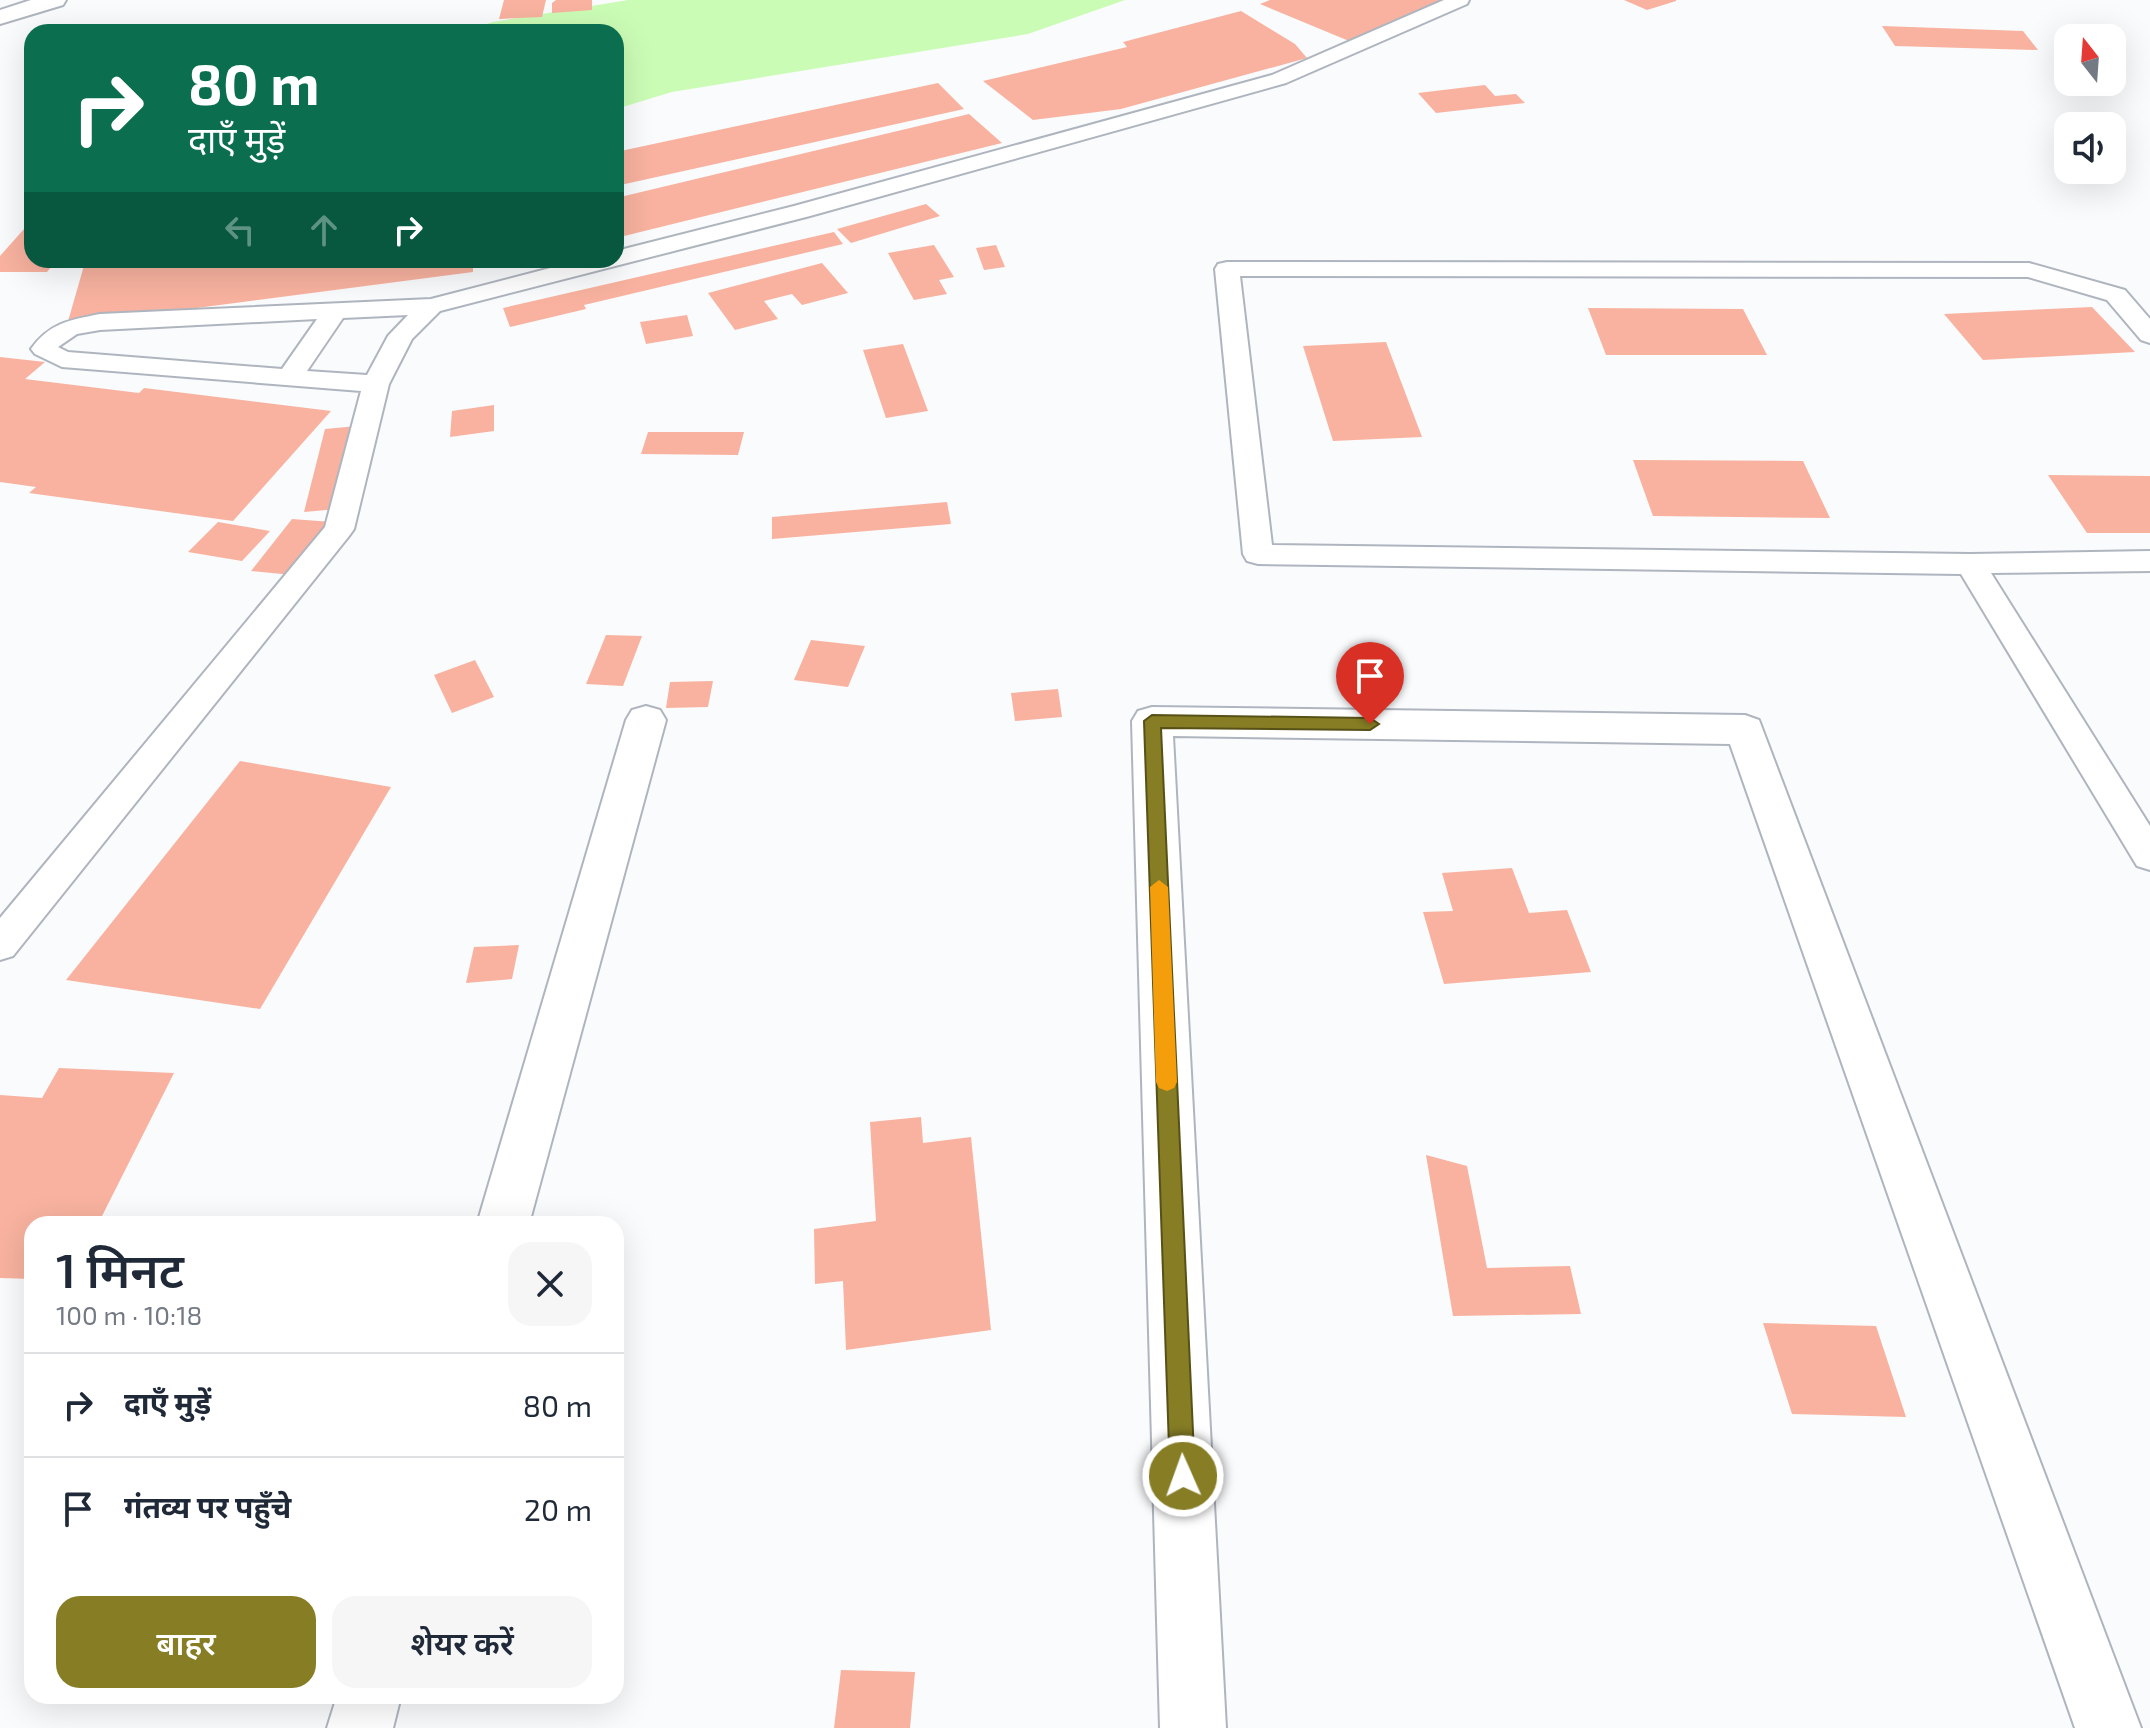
<!DOCTYPE html>
<html lang="hi">
<head>
<meta charset="utf-8">
<style>
	body { margin:0; font-family:"Exo 2","Noto Sans Devanagari",sans-serif; background:#f6f6f7; color:#1f2937; height:100vh; display:flex; flex-direction:column; font-size:30px; white-space:nowrap }
	* { box-sizing:border-box; margin:0 }
	p { font-size:26px; color:#747a83 }
	.icon { flex:none; width:44px; height:44px; fill:none; stroke:currentColor; stroke-width:2; stroke-linecap:round; stroke-linejoin:round }
	.map { position:relative; flex:1; overflow:hidden }
	.sheet { position:absolute; left:24px; top:1216px; width:600px; height:488px; display:flex; flex-direction:column; background:#fff; border-radius:24px; box-shadow:0 8px 32px #0002 }
	.sheet>* { flex:none }
	.guide { position:absolute; left:24px; top:24px; width:600px; height:244px; border-radius:24px; box-shadow:0 8px 32px #0002; background:#0b6e4f; color:#fff; overflow:hidden }
	.needle { width:52px; rotate:343deg }
	.controls { position:absolute; left:2054px; top:24px; display:grid; gap:16px }
	.controls a { display:grid; place-items:center; width:72px; height:72px; border-radius:16px; background:#fff; box-shadow:0 8px 32px #0002; font-size:40px }
	.pin { position:absolute; display:grid; place-items:center; width:68px; height:68px; color:#fff; margin:-82px -34px; border-radius:50% 50% 50% 0; rotate:-45deg; box-shadow:0 0 8px #0007 }
	.pin .icon { rotate:45deg }
	.me { position:absolute; width:88px; margin:-44px; rotate:358deg; stroke-linejoin:round; filter:drop-shadow(0 0 6px #0008) }
	.turn { display:flex; align-items:center; gap:28px; height:168px; padding:0 32px; font-size:36px }
	.turn .icon { width:104px; height:104px; stroke-width:2.5 }
	.turn b { display:block; font-size:56px; line-height:68px }
	.lanes { display:flex; align-items:center; height:76px; padding:0 32px; background:#0003; justify-content:center; gap:40px; direction:ltr }
	.lanes .off { opacity:.35 }
	.round { display:grid; place-items:center; flex:none; width:84px; height:84px; border-radius:24px; background:#f6f6f7 }
	.headline { display:flex; align-items:center; justify-content:space-between; height:136px; padding:0 32px }
	h1 { font-size:48px; font-weight:600; line-height:60px }
	.primary-button { display:flex; gap:16px; margin-top:auto; padding:16px 32px }
	.primary-button a { flex:1; height:92px; border-radius:24px; background:#867d24; color:#fff; font-size:32px; font-weight:600; line-height:92px; text-align:center }
	.primary-button a+a { background:#f6f6f7; color:#1f2937 }
	ul { padding:0; list-style:none }
	li { display:flex; align-items:center; gap:24px; height:104px; padding:0 32px; border-top:2px solid #e0e1e3 }
	li div { flex:1 }
	li b { display:block; font-size:30px }
	li em { font-style:normal }
	.map>svg:first-child { display:block }
	.green { fill:#cbfcb6 }
	.building { fill:#f8b29f }
	.lines { fill:none; stroke-linecap:round; stroke-linejoin:round }
	.service-casing { stroke:#afb5bf; stroke-width:4 }
	.minor-casing { stroke:#afb5bf; stroke-width:4 }
	.service { fill:#fff; fill-rule:evenodd }
	.minor { fill:#fff; fill-rule:evenodd }
	.route { fill:#867d24; stroke:#575117; stroke-width:2 }
	.slow { fill:#f59e0b }
</style>
</head>
<body>
<div class="map">
<svg width="2150" height="1728" viewBox="0 0 2150 1728">
	<rect width="100%" height="100%" fill="#fafbfd"/>
	<polygon class="green" points="628,0 1125,0 1028,34 672,92 616,109 616,32 460,32 493,22"/>
	<g class="building">
		<polygon points="504,0 546,0 542,17 499,19"/>
		<polygon points="556,0 592,0 592,10 552,13 552,3"/>
		<polygon points="1270,0 1447,0 1349,41 1260,4"/>
		<polygon points="1624,0 1676,0 1676,1 1647,10"/>
		<polygon points="1241,11 1295,44 1307,58 1121,109 1033,120 983,81 1127,47 1123,42"/>
		<polygon points="1882,26 2023,31 2038,50 1895,46"/>
		<polygon points="938,83 964,109 616,186 616,152"/>
		<polygon points="1485,85 1495,96 1516,94 1525,103 1436,113 1418,93"/>
		<polygon points="969,114 1002,143 616,238 616,198"/>
		<polygon points="926,204 940,216 851,243 837,229"/>
		<polygon points="32,220 32,260 57,260 47,272 0,272 0,256"/>
		<polygon points="834,232 843,244 584,305 586,309 510,327 503,308"/>
		<polygon points="934,245 954,277 939,280 947,294 914,300 888,253"/>
		<polygon points="996,245 1005,267 984,270 976,248"/>
		<polygon points="101,260 473,260 473,272 67,325 85,262"/>
		<polygon points="822,263 848,293 802,305 792,294 764,301 778,319 735,330 708,293"/>
		<polygon points="2092,307 2135,352 1983,360 1944,314"/>
		<polygon points="1588,308 1743,309 1767,355 1606,355"/>
		<polygon points="687,315 693,336 646,344 640,322"/>
		<polygon points="1386,342 1422,437 1333,441 1303,346"/>
		<polygon points="903,344 928,411 886,418 863,350"/>
		<polygon points="0,357 45,362 25,379 139,393 144,388 331,411 233,521 29,493 36,487 0,482"/>
		<polygon points="494,405 494,431 450,437 452,411"/>
		<polygon points="357,426 338,509 304,512 325,429"/>
		<polygon points="648,432 744,432 738,455 641,454"/>
		<polygon points="1633,460 1803,461 1830,518 1653,516"/>
		<polygon points="2048,475 2150,476 2150,533 2087,533"/>
		<polygon points="947,502 951,524 772,539 772,517"/>
		<polygon points="292,519 332,522 292,575 251,571"/>
		<polygon points="218,522 270,531 242,561 188,552"/>
		<polygon points="606,635 642,636 623,686 586,684"/>
		<polygon points="811,640 865,646 848,687 794,680"/>
		<polygon points="475,660 494,697 452,713 434,675"/>
		<polygon points="713,681 708,707 666,708 670,682"/>
		<polygon points="1058,689 1062,717 1015,721 1011,693"/>
		<polygon points="240,761 391,787 260,1009 66,980"/>
		<polygon points="1512,868 1529,913 1567,910 1591,972 1444,984 1423,912 1453,911 1442,873"/>
		<polygon points="519,945 512,979 466,983 474,947"/>
		<polygon points="59,1068 174,1073 98,1224 32,1224 32,1279 0,1278 0,1095 42,1098"/>
		<polygon points="921,1117 923,1143 971,1137 991,1330 846,1350 843,1281 815,1284 814,1229 876,1221 870,1122"/>
		<polygon points="1426,1155 1467,1166 1487,1268 1570,1266 1581,1314 1453,1316"/>
		<polygon points="1763,1323 1876,1326 1906,1417 1792,1414"/>
		<polygon points="841,1670 915,1672 910,1728 834,1728"/>
	</g>
	<g class="lines">
		<defs>
			<g id="service">
				<path d="M1444 0H1469L1467 4 1286 83 810 216 440 311 412 339 389 384 354 529 349 536 13 956 0 960V918L325 527 361 391 62 367 35 354 31 349C49 323 70 320 100 314L431 299 581 260H616V251L794 206 1272 75ZM408 315 388 336 367 375 307 371 343 318ZM317 319 282 369 68 352 58 347 77 334 100 330Z"/>
				<polygon points="1227,262 2029,263 2125,290 2150,319 2150,343 2141,340 2107,300 2028,277 1240,276 1272,545 1970,554 2150,551 2150,571 1991,573 2150,826 2150,870 2137,866 1961,574 1258,564 1247,561 1243,554 1215,269 1218,264"/>
			</g>
			<g id="minor">
				<polygon points="31,0 66,0 63,5 0,24 0,10"/>
				<polygon points="646,706 660,710 666,720 529,1224 477,1224 626,720 632,710"/>
				<polygon points="1152,707 1745,715 1759,720 2141,1728 2075,1728 1730,744 1173,736 1226,1728 1160,1728 1132,721 1138,711"/>
				<polygon points="337,1696 401,1696 393,1728 327,1728"/>
			</g>
		</defs>
		<use href="#service" class="service-casing"/>
		<use href="#minor" class="minor-casing"/>
		<use href="#service" class="service"/>
		<use href="#minor" class="minor"/>
	</g>
	<polygon class="route" points="1152,715 1370,718 1379,724 1370,730 1161,728 1195,1476 1191,1485 1183,1489 1174,1485 1170,1476 1144,721"/>
	<polygon class="slow" points="1159,880 1168,887 1177,1082 1174,1088 1167,1091 1159,1088 1156,1082 1150,887"/>
</svg>
<div class="controls">
<a><svg class="needle" viewBox="-14 -14 28 28"><path d="M0-13l5 13h-10z" fill="#e53935"/><path d="M0 13l5-13h-10z" fill="#747a83"/></svg></a>
<a><svg class="icon" aria-label="sound" viewBox="0 0 24 24"><path d="M4 9h4l5-4v14l-5-4H4zM17 9q2 3 0 6"/></svg></a>
</div>
<div class="pin" style="left:1370px;top:724px;background:#d93025"><svg class="icon" aria-label="arrive" viewBox="0 0 24 24"><path d="M6 21V4h12l-3 4 3 4H6"/></svg></div>
<svg class="me" style="left:1183px;top:1476px" viewBox="-20 -20 40 40"><circle r="17" fill="#867d24" stroke="#fff" stroke-width="3"/><path d="M0-11L8 9 0 5-8 9z" fill="#fff"/></svg>
<div class="guide">
<div class="turn"><svg class="icon" aria-label="right" viewBox="0 0 24 24"><path d="M7 20v-9h11M14 6l5 5-5 5"/></svg><div><b>80 m</b>दाएँ मुड़ें</div></div>
<div class="lanes"><svg class="icon off" aria-label="left" viewBox="0 0 24 24"><path d="M17 20v-9H6M10 6l-5 5 5 5"/></svg><svg class="icon off" aria-label="ahead" viewBox="0 0 24 24"><path d="M12 20V5M6 11l6-6 6 6"/></svg><svg class="icon" aria-label="right" viewBox="0 0 24 24"><path d="M7 20v-9h11M14 6l5 5-5 5"/></svg></div>
</div>
<section class="sheet">
<div class="headline"><div><h1>1 मिनट</h1><p>100 m · 10:18</p></div><a class="round"><svg class="icon" aria-label="close" viewBox="0 0 24 24"><path d="M6 6l12 12M18 6L6 18"/></svg></a></div>
<ul>
<li><svg class="icon" aria-label="right" viewBox="0 0 24 24"><path d="M7 20v-9h11M14 6l5 5-5 5"/></svg><div><b>दाएँ मुड़ें</b></div><em>80 m</em></li>
<li><svg class="icon" aria-label="arrive" viewBox="0 0 24 24"><path d="M6 21V4h12l-3 4 3 4H6"/></svg><div><b>गंतव्य पर पहुँचे</b></div><em>20 m</em></li>
</ul>
<div class="primary-button"><a>बाहर</a><a>शेयर करें</a></div>
</section>
</div>
</body>
</html>
